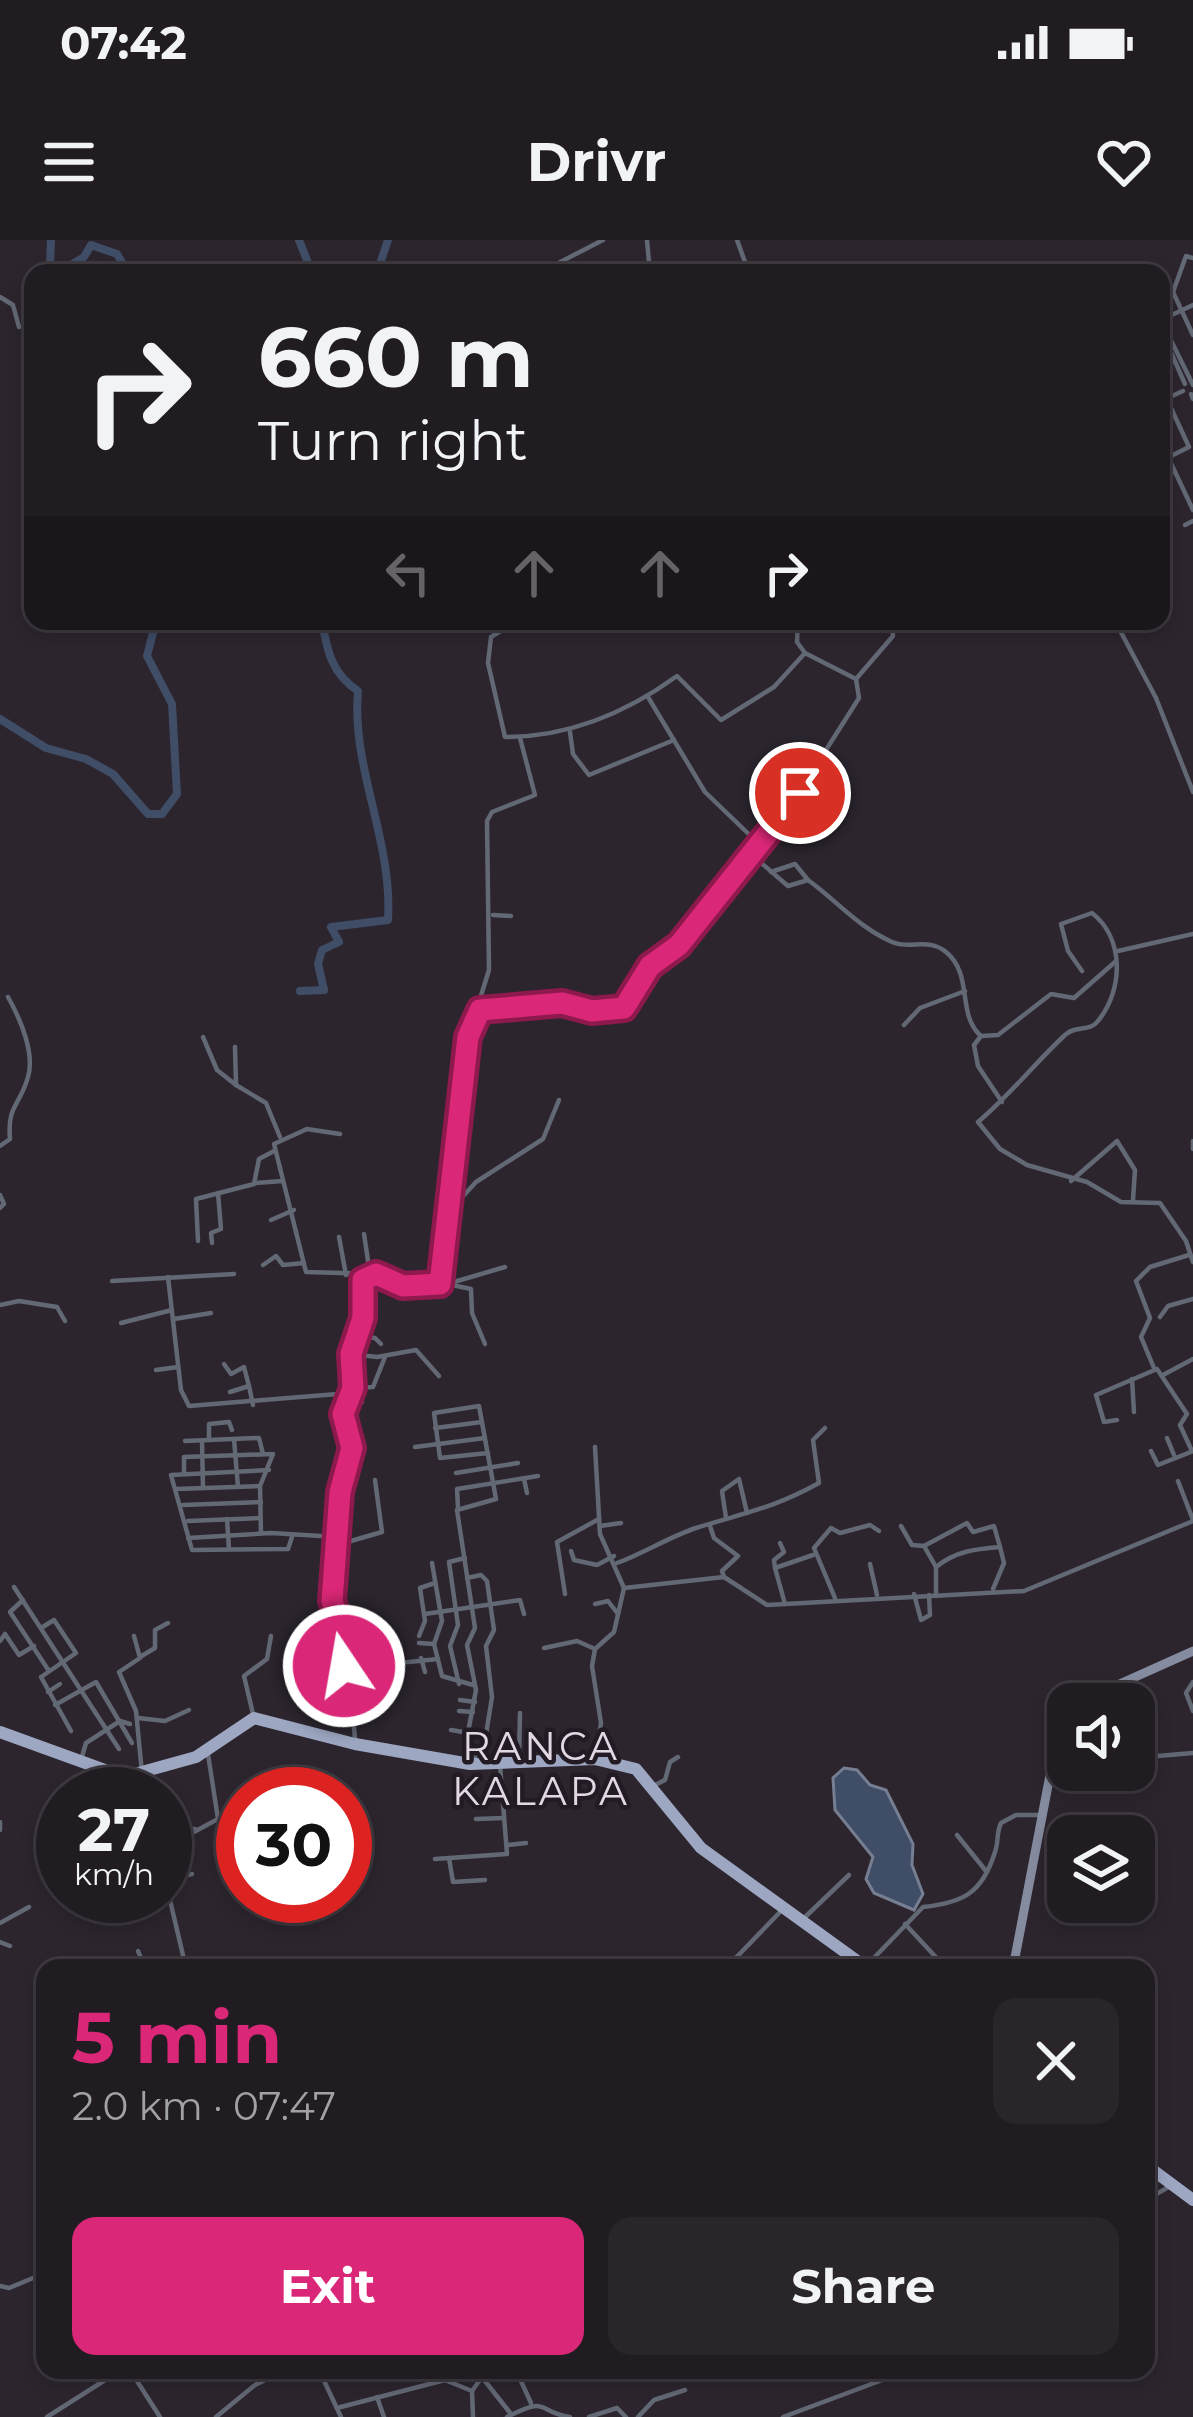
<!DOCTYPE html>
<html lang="en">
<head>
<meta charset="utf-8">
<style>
	body { margin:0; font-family:Montserrat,sans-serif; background:#29252a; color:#f1f3f6; height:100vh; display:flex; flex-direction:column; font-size:45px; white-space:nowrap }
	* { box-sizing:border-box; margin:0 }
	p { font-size:39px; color:#a2a1a5 }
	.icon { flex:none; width:66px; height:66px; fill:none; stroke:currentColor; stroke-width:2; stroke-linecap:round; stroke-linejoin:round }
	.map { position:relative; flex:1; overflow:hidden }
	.panel { position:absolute; left:36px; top:1719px; width:1119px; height:420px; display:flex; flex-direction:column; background:#211c22; border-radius:24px; box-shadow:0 6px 18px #0003,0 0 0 3px #3e3a40 }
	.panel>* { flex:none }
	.top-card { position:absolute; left:24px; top:24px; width:1146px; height:366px; border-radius:24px; box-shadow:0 6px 18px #0003,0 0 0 3px #3e3a40; background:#211c22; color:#f1f3f6; overflow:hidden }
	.fabs { position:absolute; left:1047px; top:1443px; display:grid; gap:24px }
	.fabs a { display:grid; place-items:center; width:108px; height:108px; border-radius:24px; background:#211c22; box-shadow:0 6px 18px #0003,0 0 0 3px #3e3a40; font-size:60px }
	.speed { position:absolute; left:36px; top:1527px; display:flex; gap:24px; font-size:60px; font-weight:700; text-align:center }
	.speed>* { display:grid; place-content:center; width:156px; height:156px; border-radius:50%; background:#211c22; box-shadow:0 6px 18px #0003,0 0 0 3px #3e3a40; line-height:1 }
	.speed small { font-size:30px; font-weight:400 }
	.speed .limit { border:18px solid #d22; background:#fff; color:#111 }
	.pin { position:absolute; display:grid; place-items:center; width:102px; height:102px; color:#fff; margin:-51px; border:6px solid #fff; border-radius:50%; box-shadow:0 3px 12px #0007 }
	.me { position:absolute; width:132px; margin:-66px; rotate:348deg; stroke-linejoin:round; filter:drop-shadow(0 0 9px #0008) }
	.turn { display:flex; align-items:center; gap:42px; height:252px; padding:0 36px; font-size:54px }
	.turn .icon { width:156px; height:156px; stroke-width:2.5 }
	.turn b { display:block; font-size:84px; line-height:102px }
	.lanes { display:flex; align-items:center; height:114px; padding:0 36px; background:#0003; justify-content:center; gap:60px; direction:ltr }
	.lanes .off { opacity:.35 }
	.round { display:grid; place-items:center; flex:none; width:126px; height:126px; border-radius:24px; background:#29252a }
	.headline { display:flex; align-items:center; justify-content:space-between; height:204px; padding:0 36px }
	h1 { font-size:72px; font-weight:700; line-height:90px; color:#db2777 }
	.primary-button { display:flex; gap:24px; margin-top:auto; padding:24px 36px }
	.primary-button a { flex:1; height:138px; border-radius:24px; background:#db2777; color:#fff; font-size:48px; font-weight:700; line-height:138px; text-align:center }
	.primary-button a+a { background:#29252a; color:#f1f3f6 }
	.status { display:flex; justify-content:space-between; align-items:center; height:84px; padding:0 60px; background:#211c22; direction:ltr }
	.status svg { height:33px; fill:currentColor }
	header { display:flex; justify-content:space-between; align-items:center; height:156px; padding:0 36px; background:#211c22; font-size:54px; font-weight:700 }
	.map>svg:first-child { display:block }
	.water { fill:#3f4d67; stroke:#767e92; stroke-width:3 }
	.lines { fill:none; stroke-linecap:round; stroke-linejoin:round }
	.river { stroke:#3f4d67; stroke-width:8 }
	.minor { stroke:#636875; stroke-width:4.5 }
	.secondary { stroke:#858ca0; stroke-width:9 }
	.primary { stroke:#9ea7c2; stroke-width:12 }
	.route-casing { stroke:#8e194d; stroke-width:30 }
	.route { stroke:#db2777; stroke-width:21 }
	.labels { text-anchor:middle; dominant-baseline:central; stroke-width:9; stroke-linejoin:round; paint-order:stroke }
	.quarter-label { font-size:39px; letter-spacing:3px; fill:#e1d8e4; stroke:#221b24 }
</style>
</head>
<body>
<div class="status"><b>07:42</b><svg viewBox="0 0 49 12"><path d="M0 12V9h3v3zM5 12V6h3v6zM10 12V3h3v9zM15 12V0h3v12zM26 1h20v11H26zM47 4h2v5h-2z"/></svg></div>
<header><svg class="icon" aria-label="menu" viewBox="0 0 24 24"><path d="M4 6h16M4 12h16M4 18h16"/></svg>Drivr<svg class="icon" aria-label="heart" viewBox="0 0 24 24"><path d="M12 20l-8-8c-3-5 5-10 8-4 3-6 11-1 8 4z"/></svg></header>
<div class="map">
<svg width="1193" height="2177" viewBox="0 0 1193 2177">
	<rect width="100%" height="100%" fill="#2c252e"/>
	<polygon class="water" points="844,1528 857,1530 870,1545 886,1550 913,1604 912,1625 923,1654 914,1670 874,1653 866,1639 873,1617 835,1570 833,1538"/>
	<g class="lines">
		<g class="river">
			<polyline points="51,0 50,27 60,32 84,17 91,5 117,14 128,33"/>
			<polyline points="299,0 312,33"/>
			<polyline points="377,33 388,0"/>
			<polyline points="0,479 46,508 86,519 113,534 148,574 162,574 177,554 172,464 147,416 156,381"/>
			<path d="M300 751 324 750 318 724 322 710 339 702 331 687 388 680C393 600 351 528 358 451 332 434 327 411 322 381"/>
		</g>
		<g class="minor">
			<polyline points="647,0 650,33"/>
			<polyline points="737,0 749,33"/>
			<polyline points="1193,18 1186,16 1173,52 1193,95"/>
			<polyline points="539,33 603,0"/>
			<polyline points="0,57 13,65 19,87"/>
			<polyline points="1193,65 1161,80 1193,145"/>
			<polyline points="1161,90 1185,144"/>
			<polyline points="1161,146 1189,207 1161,221"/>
			<polyline points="1191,154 1193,159"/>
			<polyline points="1161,161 1183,151"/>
			<polyline points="1161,202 1193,270"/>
			<polyline points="1185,285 1193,281"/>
			<path d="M517 381 491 397 488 423 505 497C568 497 626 473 677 436L721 480 774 447 805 413 854 438"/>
			<polyline points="798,381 797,402 805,413"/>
			<polyline points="1115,381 1156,458 1193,552"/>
			<polyline points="856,439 893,396 892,381"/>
			<polyline points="648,457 705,552 759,604"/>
			<polyline points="570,492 573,514 589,535 674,500"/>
			<path d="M752 615 788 646 808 640C837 661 858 687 892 702 910 710 928 697 946 712 974 735 956 774 981 796L998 795 1051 754 1074 758 1115 722"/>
			<polyline points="771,632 795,624 808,640"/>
			<polyline points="493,675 511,676"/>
			<polyline points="1118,711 1193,694"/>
			<path d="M1082 731 1068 711 1061 684 1092 673C1124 698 1124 749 1098 781 1090 792 1075 785 1065 795 1035 823 1010 855 978 882L1000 909 1027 925 1087 942 1121 962 1160 963 1186 1001 1193 1022"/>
			<polyline points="480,770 562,763 592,771 624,768 650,726 679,705 784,576 859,458 856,439"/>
			<polyline points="904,785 920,768 965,751"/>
			<polyline points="981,796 974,805 978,826 1002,862"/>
			<polyline points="203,797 217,830 236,845"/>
			<polyline points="235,807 236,845 266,863 280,897"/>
			<polyline points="340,894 307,889 274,904 306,1032 376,1034 403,1046 437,1048 455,946 468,797 489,730 487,581 492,572 535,555 520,498"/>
			<polyline points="1193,901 1193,909"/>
			<path d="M0 906 10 899C7 865 20 866 28 837 35 814 21 780 8 757"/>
			<polyline points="1071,941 1117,901 1135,930 1133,960"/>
			<polyline points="255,943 283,941"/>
			<polyline points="0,955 4,964 0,968"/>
			<polyline points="455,965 476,942 543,899 559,860"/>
			<polyline points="271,980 294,970"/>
			<polyline points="364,994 370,1034"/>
			<polyline points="339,997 346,1035"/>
			<polyline points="198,1001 196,959 254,944 259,919 274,911"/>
			<polyline points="212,1003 211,993 221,989 218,953"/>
			<polyline points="263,1025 276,1016 283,1025 304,1023"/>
			<polyline points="168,1037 181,1150 189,1166 350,1153"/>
			<polyline points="112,1041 234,1034"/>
			<polyline points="447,1044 471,1049 472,1073 485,1104"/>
			<polyline points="447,1044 505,1027"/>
			<polyline points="0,1065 19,1061 57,1067 65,1081"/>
			<polyline points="1160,1077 1168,1066 1193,1059"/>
			<polyline points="174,1079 211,1073"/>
			<polyline points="121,1083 172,1070"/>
			<polyline points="358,1096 375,1098 381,1104"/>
			<polyline points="351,1114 377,1117 416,1110 439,1136"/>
			<polyline points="224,1124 231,1134 244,1127 249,1146"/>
			<polyline points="1154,1128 1141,1097 1150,1078 1136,1041 1150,1027 1189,1015"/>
			<polyline points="156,1130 178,1127"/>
			<polyline points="1163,1135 1193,1119"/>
			<polyline points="1132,1139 1134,1172"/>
			<polyline points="353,1148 373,1147 385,1117"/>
			<polyline points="230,1152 249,1146 253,1165"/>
			<polyline points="343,1174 362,1162"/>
			<polyline points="1117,1180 1104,1182 1096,1155 1157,1129 1187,1174 1180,1185 1191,1209"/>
			<polyline points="435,1188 482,1182"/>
			<polyline points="1167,1198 1174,1215"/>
			<polyline points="234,1199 238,1247"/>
			<polyline points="209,1200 209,1184 229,1182 232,1190"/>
			<polyline points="185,1201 259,1198 263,1214"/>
			<polyline points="202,1201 203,1248"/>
			<polyline points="415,1207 485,1198"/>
			<polyline points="595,1207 600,1294 624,1348 614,1392 595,1409 592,1426 601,1483 595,1519"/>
			<polyline points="1151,1211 1158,1225 1193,1211"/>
			<polyline points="269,1230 171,1235 192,1310 288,1309 292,1297"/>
			<polyline points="456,1233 518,1223"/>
			<polyline points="184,1234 184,1217 273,1214 260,1246 261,1293"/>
			<polyline points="524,1239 527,1253"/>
			<polyline points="1178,1241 1193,1280"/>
			<polyline points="176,1249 260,1246"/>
			<polyline points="183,1265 261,1262"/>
			<polyline points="458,1268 457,1249 538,1236"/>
			<polyline points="726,1278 722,1251 739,1239 747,1273"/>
			<polyline points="227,1279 229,1309"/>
			<polyline points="188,1281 260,1278"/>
			<polyline points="600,1286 621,1283"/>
			<polyline points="710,1286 714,1298 738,1316 722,1331 724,1337"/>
			<polyline points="901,1286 912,1305 924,1306 936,1327"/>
			<polyline points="188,1298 271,1293 338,1297"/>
			<polyline points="337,1305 382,1292 375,1240"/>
			<polyline points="924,1306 967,1283 973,1292 994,1286 1000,1307"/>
			<polyline points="571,1311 574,1320 597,1325 614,1316"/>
			<polyline points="432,1323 442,1381 434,1404 442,1436 473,1445"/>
			<path d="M617 1323C644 1313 669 1297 696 1288 743 1273 772 1269 819 1243L813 1200 825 1188"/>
			<polyline points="870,1324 877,1355"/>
			<polyline points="775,1328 774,1320 784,1312 780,1303"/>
			<polyline points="467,1338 481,1335 487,1341 494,1390 486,1406 492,1457 484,1507 471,1520"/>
			<polyline points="14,1347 119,1509"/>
			<polyline points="624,1348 724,1337 767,1365 1024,1351 1193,1281"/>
			<polyline points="565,1354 557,1302 599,1279"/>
			<polyline points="914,1354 921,1380 930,1375 929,1355"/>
			<path d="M936 1356V1327C956 1311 975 1309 1000 1307L1004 1323 993 1349"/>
			<polyline points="835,1358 814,1308 831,1288 840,1293 870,1285 879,1291"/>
			<polyline points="23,1360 10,1372 49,1431"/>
			<polyline points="595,1364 608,1361 618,1374"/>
			<polyline points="785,1364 775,1328 813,1315"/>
			<polyline points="425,1374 520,1360 524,1374"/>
			<polyline points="41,1388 54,1380 76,1413 41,1437 71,1491"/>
			<polyline points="134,1396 140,1418 119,1432 136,1471 144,1554"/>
			<polyline points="419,1396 425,1381 420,1348 435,1343"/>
			<polyline points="0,1401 5,1394 19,1415 34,1406"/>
			<polyline points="419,1403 434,1404"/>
			<polyline points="544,1408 577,1401 595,1409"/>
			<polyline points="140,1417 155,1408 155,1390 168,1383"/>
			<polyline points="421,1418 425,1432"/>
			<polyline points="399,1423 438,1419"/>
			<polyline points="1193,1442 1186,1453 1193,1471"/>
			<polyline points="459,1444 450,1406 458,1385 449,1322 465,1318"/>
			<polyline points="48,1452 60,1444"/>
			<polyline points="460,1460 475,1462"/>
			<polyline points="55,1465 96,1442 132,1503"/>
			<polyline points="459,1471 473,1472"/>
			<polyline points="138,1478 165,1481 189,1470"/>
			<polyline points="254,1478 244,1436 267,1419 271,1396"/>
			<polyline points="451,1490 469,1493"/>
			<polyline points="355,1499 347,1407 332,1361 340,1253 352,1208 343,1174 353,1148 351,1114 362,1086 364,1037"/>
			<polyline points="466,1503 476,1450 467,1405 475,1388 457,1270 496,1259 479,1166 434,1173 440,1218 488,1213"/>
			<polyline points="208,1514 218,1579"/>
			<polyline points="519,1518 520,1473"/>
			<polyline points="1134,1518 1193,1513"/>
			<polyline points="81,1520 86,1503 120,1481 130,1484"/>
			<polyline points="1048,1542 1066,1541 1079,1530"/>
			<polyline points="655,1545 665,1540 670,1522 678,1517"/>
			<polyline points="476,1579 504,1578"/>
			<polyline points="0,1582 0,1590"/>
			<polyline points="165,1588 195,1589"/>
			<polyline points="957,1595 986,1631"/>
			<polyline points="507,1605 526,1603"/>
			<polyline points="449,1618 453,1642 485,1640"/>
			<polyline points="435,1619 507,1614 500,1525"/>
			<polyline points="165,1621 186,1612 192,1593 218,1579 243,1600"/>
			<polyline points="165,1639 186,1728"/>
			<polyline points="166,1640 192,1634"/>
			<polyline points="803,1679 849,1635"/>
			<polyline points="0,1683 29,1667"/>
			<polyline points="905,1684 946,1728"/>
			<polyline points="0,1702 10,1706"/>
			<polyline points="138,1711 143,1723 165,1728"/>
			<path d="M869 1723 923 1667C962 1663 982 1654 995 1612 999 1601 996 1593 1001 1583L1016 1575H1042"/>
			<polyline points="237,1728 239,1725"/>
			<polyline points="726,1728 783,1669"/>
			<polyline points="833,1728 848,1717"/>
			<polyline points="1146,1960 1172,1945"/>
			<polyline points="1146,2029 1154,2027"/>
			<polyline points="0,2046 9,2048 45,2033"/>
			<polyline points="130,2130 160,2177"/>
			<polyline points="319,2130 341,2177"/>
			<polyline points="516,2130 531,2163"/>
			<polyline points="481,2136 511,2174"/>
			<polyline points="377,2157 384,2177"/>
			<polyline points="337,2168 445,2140 472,2151"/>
			<polyline points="47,2177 121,2130"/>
			<polyline points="216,2177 255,2145 285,2130"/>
			<polyline points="473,2177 472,2151 487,2130"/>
			<path d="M507 2177C550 2155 536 2172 570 2177"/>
			<polyline points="589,2177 617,2168 626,2177"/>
			<polyline points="638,2177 654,2160 685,2150"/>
			<polyline points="783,2177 909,2130"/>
		</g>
		<g class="secondary">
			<polyline points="1075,1464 1193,1411"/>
			<polyline points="1013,1728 1060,1483 1068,1468"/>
		</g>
		<g class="primary">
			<polyline points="0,1492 124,1537 196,1517 254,1478 355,1504 470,1524 595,1519 636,1529 701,1608 867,1728"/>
			<polyline points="1146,1925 1193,1960"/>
		</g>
	</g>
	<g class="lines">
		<defs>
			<polyline id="route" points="344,1426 347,1407 332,1361 340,1252 352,1208 343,1174 353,1148 351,1114 363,1078 363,1040 376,1034 403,1046 440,1044 468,797 480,770 562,763 592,771 624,768 650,726 679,705 800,553"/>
		</defs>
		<use href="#route" class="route-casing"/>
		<use href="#route" class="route"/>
	</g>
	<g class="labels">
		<g class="quarter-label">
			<text x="541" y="1506">RANCA<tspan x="541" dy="45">KALAPA</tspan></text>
		</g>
	</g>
</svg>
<div class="fabs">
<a><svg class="icon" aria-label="sound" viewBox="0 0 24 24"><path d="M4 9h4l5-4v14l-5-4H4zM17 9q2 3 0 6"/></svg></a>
<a><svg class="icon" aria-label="layers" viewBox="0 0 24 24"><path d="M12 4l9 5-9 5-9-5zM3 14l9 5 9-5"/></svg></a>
</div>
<div class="speed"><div>27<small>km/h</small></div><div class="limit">30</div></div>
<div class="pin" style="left:800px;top:553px;background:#d93025"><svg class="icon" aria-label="arrive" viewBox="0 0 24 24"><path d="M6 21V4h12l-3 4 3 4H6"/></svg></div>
<svg class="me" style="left:344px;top:1426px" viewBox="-20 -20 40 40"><circle r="17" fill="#db2777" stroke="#fff" stroke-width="3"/><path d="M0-11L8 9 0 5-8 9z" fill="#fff"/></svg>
<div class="top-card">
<div class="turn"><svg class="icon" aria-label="right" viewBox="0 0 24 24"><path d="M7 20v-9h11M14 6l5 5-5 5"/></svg><div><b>660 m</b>Turn right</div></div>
<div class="lanes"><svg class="icon off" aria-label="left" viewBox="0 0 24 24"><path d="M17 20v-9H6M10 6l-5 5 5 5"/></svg><svg class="icon off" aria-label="ahead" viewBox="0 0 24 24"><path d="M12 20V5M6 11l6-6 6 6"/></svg><svg class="icon off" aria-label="ahead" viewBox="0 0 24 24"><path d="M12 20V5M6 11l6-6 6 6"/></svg><svg class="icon" aria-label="right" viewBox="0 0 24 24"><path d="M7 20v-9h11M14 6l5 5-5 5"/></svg></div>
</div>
<section class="panel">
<div class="headline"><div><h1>5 min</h1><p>2.0 km · 07:47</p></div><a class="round"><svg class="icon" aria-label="close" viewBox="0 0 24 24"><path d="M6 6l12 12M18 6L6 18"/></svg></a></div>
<div class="primary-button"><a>Exit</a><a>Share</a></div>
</section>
</div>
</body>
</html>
